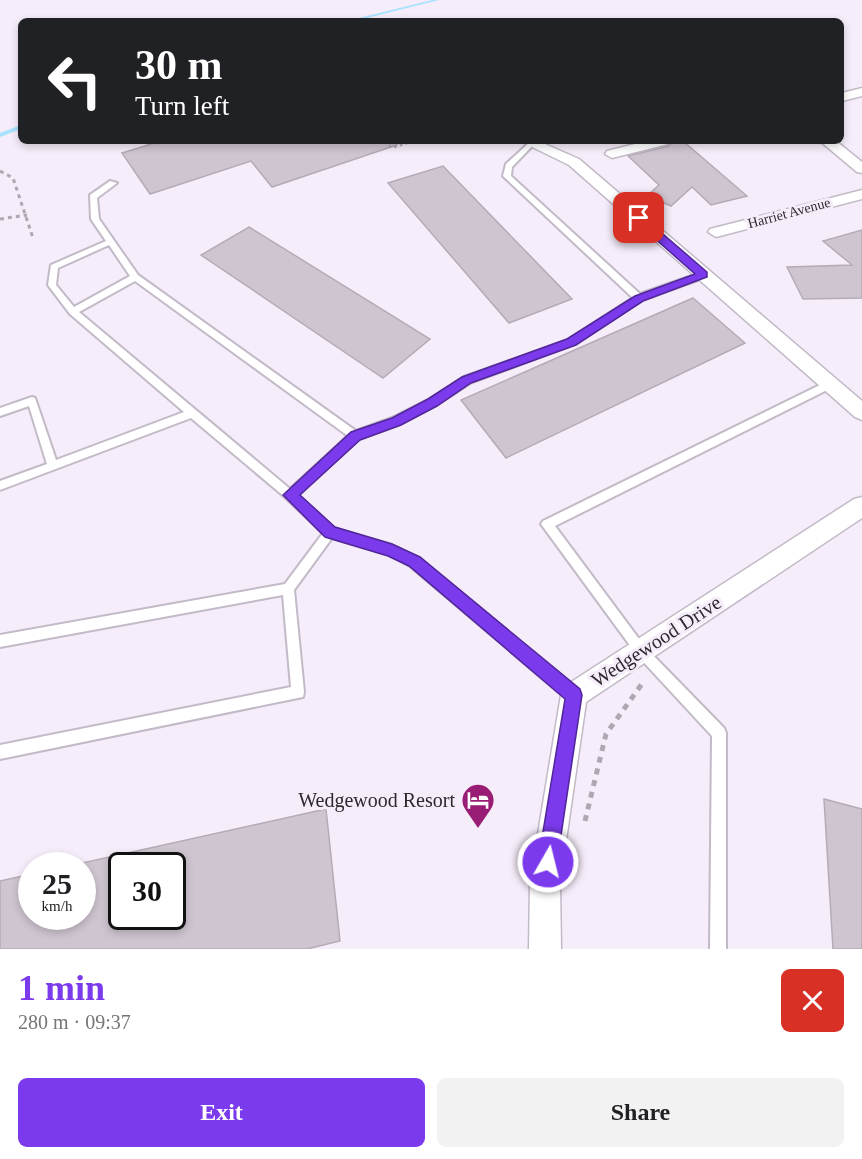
<!DOCTYPE html>
<html lang="en">
<head>
<meta charset="utf-8">
<style>
	body { margin:0; font-family:Georgia,serif; background:#f2f2f2; color:#202124; height:100vh; display:flex; flex-direction:column; font-size:22px; white-space:nowrap }
	* { box-sizing:border-box; margin:0 }
	p { font-size:20px; color:#757577 }
	.icon { flex:none; width:33px; height:33px; fill:none; stroke:currentColor; stroke-width:2; stroke-linecap:round; stroke-linejoin:round }
	.map { position:relative; height:949px; overflow:hidden }
	.details { display:flex; flex-direction:column; background:#fff; flex:1 }
	.details>* { flex:none }
	.hud { position:absolute; left:18px; top:18px; width:826px; height:126px; border-radius:9px; box-shadow:0 3px 9px #0003; background:#202124; color:#fff; overflow:hidden }
	.speed { position:absolute; left:18px; top:852px; display:flex; gap:12px; font-size:30px; font-weight:700; text-align:center }
	.speed>* { display:grid; place-content:center; width:78px; height:78px; border-radius:50%; background:#fff; box-shadow:0 3px 9px #0003; line-height:1 }
	.speed small { font-size:15px; font-weight:400 }
	.speed .limit { border:3px solid #111; border-radius:9px; background:#fff; color:#111 }
	.pin { position:absolute; display:grid; place-items:center; width:51px; height:51px; color:#fff; margin:-26px; border-radius:12px; box-shadow:0 3px 9px #0006 }
	.me { position:absolute; width:66px; margin:-33px; rotate:8deg; stroke-linejoin:round; filter:drop-shadow(0 0 4px #0008) }
	.turn { display:flex; align-items:center; gap:21px; height:126px; padding:0 18px; font-size:27px }
	.turn .icon { width:78px; height:78px; stroke-width:2.5 }
	.turn b { display:block; font-size:42px; line-height:51px }
	.round { display:grid; place-items:center; flex:none; width:63px; height:63px; border-radius:9px; background:#f2f2f2 }
	.summary { display:flex; align-items:center; justify-content:space-between; height:102px; padding:0 18px }
	h1 { font-size:36px; font-weight:700; line-height:45px; color:#7c3aed }
	.cta { display:flex; gap:12px; margin-top:auto; padding:12px 18px }
	.cta a { flex:1; height:69px; border-radius:9px; background:#7c3aed; color:#fff; font-size:24px; font-weight:700; line-height:69px; text-align:center }
	.cta a+a { background:#f2f2f2; color:#202124 }
	.map>svg:first-child { display:block }
	.lines { fill:none; stroke-linecap:round; stroke-linejoin:round }
	.stream { fill:#a9e2fd; fill-rule:evenodd }
	.building { fill:#cfc5d1; stroke:#b5abb6; stroke-width:1.5; fill-rule:evenodd }
	.service-casing { stroke:#c2bac7; stroke-width:4 }
	.minor-casing { stroke:#c2bac7; stroke-width:3 }
	.path-far2 { stroke:#afa8b2; stroke-width:2; stroke-dasharray:3 3; stroke-linecap:butt }
	.path-far1 { stroke:#afa8b2; stroke-width:3; stroke-dasharray:4 4; stroke-linecap:butt }
	.path { stroke:#afa8b2; stroke-width:5; stroke-dasharray:6 6; stroke-linecap:butt }
	.service { fill:#fff; fill-rule:evenodd }
	.minor { fill:#fff; fill-rule:evenodd }
	.route { fill:#7c3aed; stroke:#51269a; stroke-width:1.5 }
	.labels { text-anchor:middle; dominant-baseline:central; stroke-width:6; stroke-linejoin:round; paint-order:stroke }
	.far-street-label { font-size:14px; fill:#2c292d; stroke:#f6edfa }
	.near-street-label { font-size:20px; fill:#2c292d; stroke:#f6edfa }
	.near-poi-label { font-size:20px; fill:#2c292d; stroke:#f6edfa; text-anchor:end }
</style>
</head>
<body>
<div class="map">
<svg width="862" height="949" viewBox="0 0 862 949">
	<rect width="100%" height="100%" fill="#f6edfa"/>
	<g class="lines">
		<g class="stream">
			<polygon points="432,0 439,0 355,21 347,21"/>
			<polygon points="21,125 21,129 0,137 0,133"/>
		</g>
	</g>
	<g class="building">
		<polygon points="161,141 397,141 397,145 272,187 251,161 150,194 122,153"/>
		<polygon points="672,141 683,141 747,196 711,205 692,187 671,206 647,196 659,185 628,156 669,146"/>
		<polygon points="443,166 572,299 509,323 388,183"/>
		<polygon points="249,227 430,339 383,378 201,255"/>
		<polygon points="862,230 862,298 803,299 787,267 852,265 823,241"/>
		<polygon points="693,298 745,343 506,458 461,400"/>
		<polygon points="824,799 862,809 862,949 833,949"/>
		<path d="M326 809 340 941 307 949H0V881L32 874V916H82V863ZM122 866H172V916H122Z"/>
	</g>
	<g class="lines">
		<defs>
			<g id="service">
				<path d="M530 142 535 143 512 167 511 176 640 294 703 272 706 273V277L642 300 574 344 470 383 436 405 400 424 359 439 297 495 333 528 392 545 418 558 579 690 580 695 579 700 574 701 569 700 410 566 389 554 332 538 294 590 304 692 303 697 0 759V745L291 687 283 595 0 647V635L285 584 323 533 286 498 191 418 0 490V481L47 464 29 406 0 416V408L32 397 35 398 56 460 184 412 70 314 48 285 51 265 106 241 91 219 90 195 110 181 117 183 97 198 99 219 138 275 356 431 392 418 430 399 464 377 568 340 633 298 503 176 506 164ZM109 245 130 276 74 307 56 285 58 268ZM135 281 348 436 290 489 79 312Z"/>
				<polygon points="830,380 835,384 833,387 555,526 645,647 724,728 726,733 726,949 710,949 712,736 637,655 541,524 543,521"/>
			</g>
			<g id="minor">
				<polygon points="862,88 862,96 842,101 842,93"/>
				<polygon points="520,141 538,141 579,159 862,401 862,420 855,417 569,165"/>
				<polygon points="647,141 670,141 668,144 612,158 605,154 607,151"/>
				<polygon points="820,141 836,141 862,162 862,173 857,172"/>
				<polygon points="862,190 862,199 716,237 708,232 710,229"/>
				<polygon points="862,497 862,518 586,702 560,882 561,949 529,949 530,882 561,695 565,686 854,499"/>
			</g>
		</defs>
		<use href="#service" class="service-casing"/>
		<use href="#minor" class="minor-casing"/>
		<polyline class="path-far2" points="385,141 392,148 414,141"/>
		<g class="path-far1">
			<polyline points="0,171 13,178 33,238"/>
			<polyline points="0,219 27,215"/>
		</g>
		<polyline class="path" points="585,821 606,734 644,681"/>
		<use href="#service" class="service"/>
		<use href="#minor" class="minor"/>
	</g>
	<polygon class="route" points="635,216 642,216 707,272 707,277 643,301 576,345 471,383 437,406 401,425 360,440 300,495 335,527 392,544 420,557 580,689 582,695 557,862 554,869 548,871 541,869 538,862 565,699 409,566 388,556 325,537 283,495 351,432 392,418 428,399 462,377 567,339 635,296 695,274 635,221"/>
	<defs>
		<symbol id="hotel-pin" viewBox="-11 -11 22 30"><path d="M0 17L-7.5 6A9.5 9.5 0 1 1 7.5 6Z" fill="#991d75" stroke="#f6edfa"/><path d="M-6-4.5h1.5V1H6V5H4.5V3h-9V5H-6ZM-4 0a1.8 1.8 0 1 1 3.6 0ZM.5 0V-2.5h3Q6-2.5 6 0Z" fill="#fff"/></symbol>
	</defs>
	<g fill-rule="evenodd">
		<use href="#hotel-pin" x="459" y="781" width="38" height="52"/>
	</g>
	<g class="labels">
		<g class="far-street-label">
			<text transform="translate(789 213) rotate(-15)">Harriet Avenue</text>
		</g>
		<g class="near-street-label">
			<text transform="translate(656 641) rotate(-33)">Wedgewood Drive</text>
		</g>
		<g class="near-poi-label">
			<text x="455" y="800">Wedgewood Resort</text>
		</g>
	</g>
</svg>
<div class="speed"><div>25<small>km/h</small></div><div class="limit">30</div></div>
<div class="pin" style="left:639px;top:218px;background:#d93025"><svg class="icon" aria-label="arrive" viewBox="0 0 24 24"><path d="M6 21V4h12l-3 4 3 4H6"/></svg></div>
<svg class="me" style="left:548px;top:862px" viewBox="-20 -20 40 40"><circle r="17" fill="#7c3aed" stroke="#fff" stroke-width="3"/><path d="M0-11L8 9 0 5-8 9z" fill="#fff"/></svg>
<div class="hud">
<div class="turn"><svg class="icon" aria-label="left" viewBox="0 0 24 24"><path d="M17 20v-9H6M10 6l-5 5 5 5"/></svg><div><b>30 m</b>Turn left</div></div>
</div>
</div>
<section class="details">
<div class="summary"><div><h1>1 min</h1><p>280 m · 09:37</p></div><a class="round" style="background:#d93025;color:#fff"><svg class="icon" aria-label="close" viewBox="0 0 24 24"><path d="M6 6l12 12M18 6L6 18"/></svg></a></div>
<div class="cta"><a>Exit</a><a>Share</a></div>
</section>
</body>
</html>
